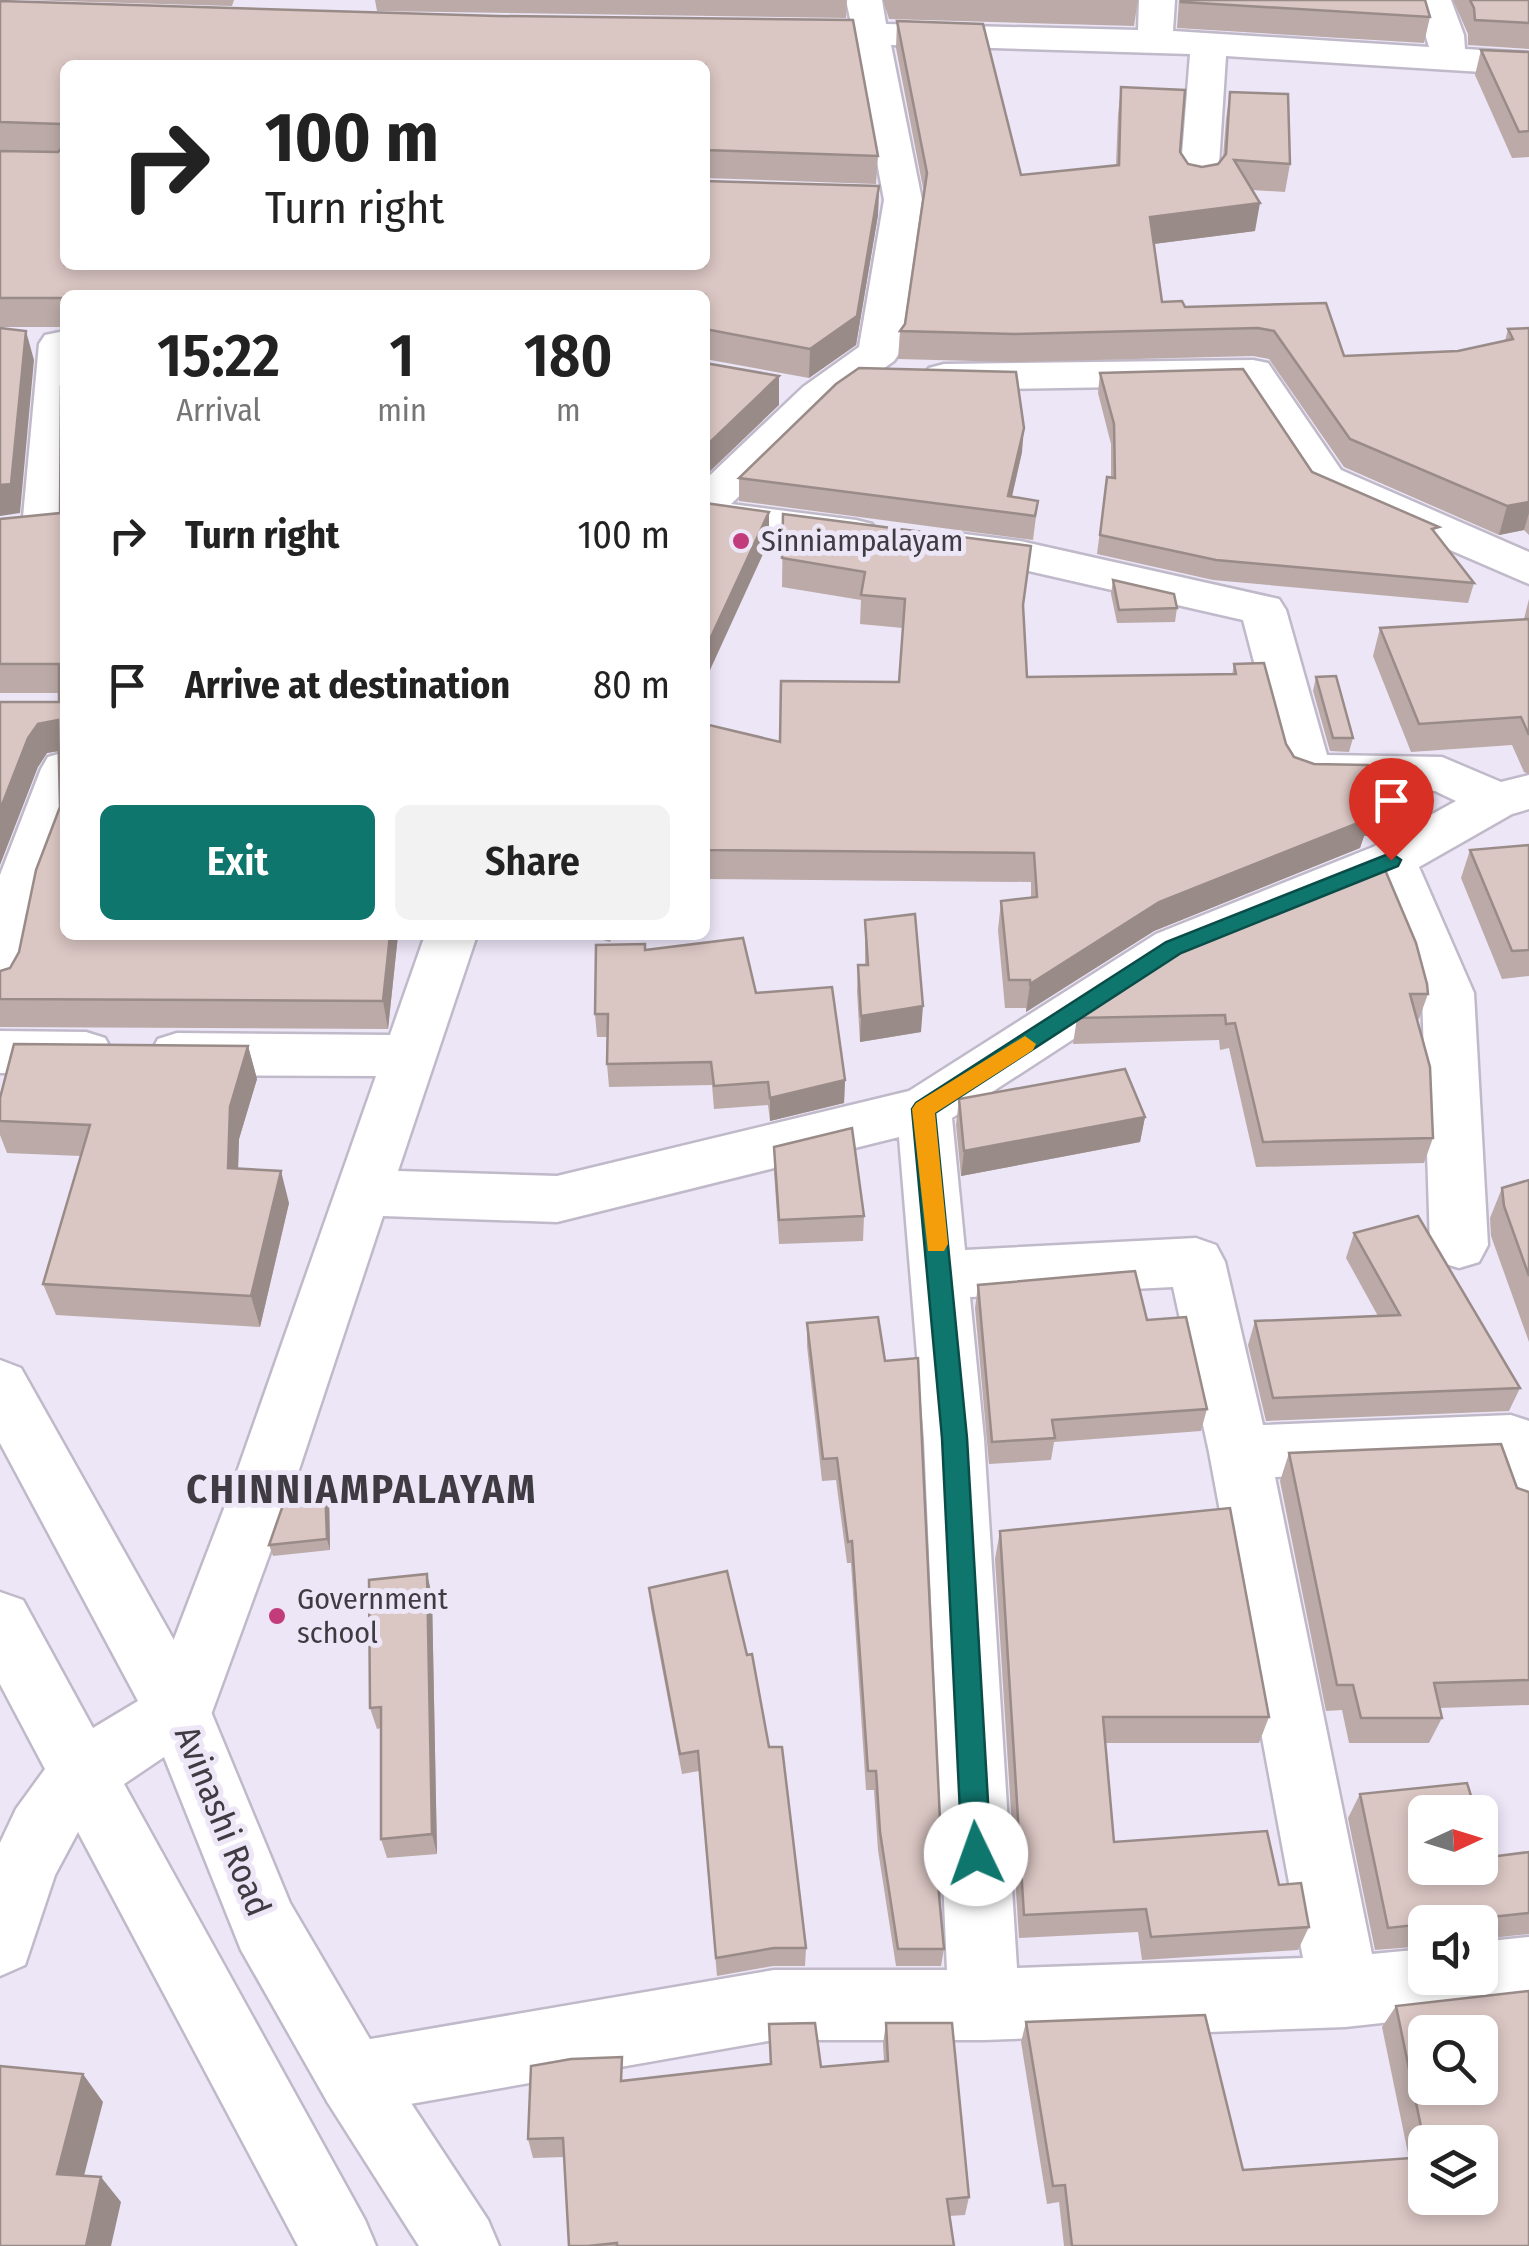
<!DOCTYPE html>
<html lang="en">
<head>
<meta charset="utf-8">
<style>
	body { margin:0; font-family:"Fira Sans Condensed",sans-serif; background:#f2f2f2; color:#222; height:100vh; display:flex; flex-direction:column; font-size:38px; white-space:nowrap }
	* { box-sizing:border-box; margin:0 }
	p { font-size:32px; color:#767676 }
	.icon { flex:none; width:55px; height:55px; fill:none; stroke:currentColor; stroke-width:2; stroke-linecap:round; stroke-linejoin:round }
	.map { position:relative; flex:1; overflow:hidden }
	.sheet { position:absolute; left:60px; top:290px; width:650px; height:650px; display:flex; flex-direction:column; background:#fff; border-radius:15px; box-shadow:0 5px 15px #0003 }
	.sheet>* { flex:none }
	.top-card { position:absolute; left:60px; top:60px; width:650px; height:210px; border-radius:15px; box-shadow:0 5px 15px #0003; background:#fff; color:#222; overflow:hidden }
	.needle { width:65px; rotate:86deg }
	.fabs { position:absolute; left:1408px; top:1795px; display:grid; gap:20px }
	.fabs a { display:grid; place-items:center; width:90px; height:90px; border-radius:15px; background:#fff; box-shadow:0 5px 15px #0003; font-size:50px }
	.pin { position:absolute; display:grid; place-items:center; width:85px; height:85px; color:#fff; margin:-102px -42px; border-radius:50% 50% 50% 0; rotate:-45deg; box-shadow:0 0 10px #0007 }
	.pin .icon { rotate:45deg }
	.me { position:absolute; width:110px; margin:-55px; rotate:357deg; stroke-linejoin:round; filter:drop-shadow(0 0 8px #0008) }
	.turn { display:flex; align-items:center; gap:35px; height:210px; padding:0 40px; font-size:45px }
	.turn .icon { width:130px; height:130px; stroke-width:2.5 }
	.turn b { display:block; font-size:70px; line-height:85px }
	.eta { display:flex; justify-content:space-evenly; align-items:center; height:170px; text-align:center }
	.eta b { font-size:60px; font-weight:600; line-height:70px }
	.primary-button { display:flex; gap:20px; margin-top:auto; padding:20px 40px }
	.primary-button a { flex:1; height:115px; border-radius:15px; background:#0f766e; color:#fff; font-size:40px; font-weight:600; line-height:115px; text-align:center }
	.primary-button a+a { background:#f2f2f2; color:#222 }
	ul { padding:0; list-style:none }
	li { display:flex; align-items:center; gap:30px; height:150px; padding:0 40px }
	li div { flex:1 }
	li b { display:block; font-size:38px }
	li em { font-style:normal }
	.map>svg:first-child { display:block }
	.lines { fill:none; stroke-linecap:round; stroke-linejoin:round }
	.minor-casing { stroke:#c0b9c9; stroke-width:5 }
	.major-casing { stroke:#c0b9c9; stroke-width:5 }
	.minor { fill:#fff; fill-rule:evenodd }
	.major { fill:#fff; fill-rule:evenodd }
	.wall { fill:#bbaaa8; fill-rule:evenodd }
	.shaded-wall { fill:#998b88 }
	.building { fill:#dac6c3; stroke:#998b88; stroke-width:2.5; fill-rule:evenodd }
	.route { fill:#0f766e; stroke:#0a4d48; stroke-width:2.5 }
	.slow { fill:#f59e0b }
	.poi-dot { fill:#c23c7c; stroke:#ece6f7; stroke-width:4 }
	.labels { text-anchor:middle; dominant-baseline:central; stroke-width:10; stroke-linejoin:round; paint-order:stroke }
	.poi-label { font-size:30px; fill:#3e3c42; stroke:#ece6f7; text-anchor:start }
	.near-street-label { font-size:35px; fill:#3e3c42; stroke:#ece6f7 }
	.district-label { font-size:40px; font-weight:bold; letter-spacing:2.5px; fill:#3e3c42; stroke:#ece6f7 }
</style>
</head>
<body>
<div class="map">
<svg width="1529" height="2246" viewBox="0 0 1529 2246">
	<rect width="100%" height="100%" fill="#ece6f7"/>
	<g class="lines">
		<defs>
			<g id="minor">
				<polygon points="846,0 882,0 886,24 1138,30 1139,0 1175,0 1173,31 1429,47 1415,0 1451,0 1464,35 1465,49 1529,53 1529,75 1226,56 1218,180 1213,188 1199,191 1185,188 1180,180 1190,54 891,45 922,200 900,352 894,361 833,405 731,504 856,520 872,524 878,534 872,544 856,548 705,529 705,480 803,387 859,347 884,200 855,44 767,40 762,32 767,24 851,23"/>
				<polygon points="60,332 65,333 65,530 60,538 44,542 28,538 22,528 39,344 45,335"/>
				<polygon points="1253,360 1268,363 1341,470 1529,552 1529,584 1311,490 1241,385 944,390 929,386 923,377 929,368 944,364"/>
				<path d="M956 533 1020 541 1279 599 1286 610 1327 755 1442 757 1501 782 1529 775V809L1512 814 1419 867 1474 993 1488 1245 1479 1262 1459 1268 1439 1262 1430 1245 1422 993 1377 886 1192 962 952 1118 965 1250 1196 1238 1216 1245 1225 1262 1263 1425 1511 1415 1529 1421V1522L1507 1514 1490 1468 1275 1477 1372 1954 1425 1949V1978H1480V1942L1529 1937V2007L1345 2027 984 2040H774L353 2114 328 2103 317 2078 328 2053 353 2042 774 1970H947L924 1439 899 1137 557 1222 383 1216 287 1506 212 1712 202 1734 179 1743 156 1734 146 1712 225 1506 376 1076 177 1075 158 1069 150 1054 158 1039 177 1033 390 1035 425 935H477L398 1171 557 1176 909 1091 1156 934 1373 847 1456 801 1435 791 1307 789 1290 784 1283 772 1243 620 1020 569 940 557 934 547 940 537ZM1173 1287 1209 1452 1303 1958 1017 1968 984 1439 970 1297Z"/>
				<polygon points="65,752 65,836 42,897 26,979 19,993 0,999 0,875 41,769 48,757"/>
				<polygon points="0,1031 86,1032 105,1038 113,1053 105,1068 86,1074 0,1073"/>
			</g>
			<polygon id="major" points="0,1360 21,1368 202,1690 290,1903 378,2053 488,2220 499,2246 419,2246 328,2103 241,1950 164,1757 124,1784 365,2220 376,2246 298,2246 78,1832 55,1875 25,1965 0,1976 0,1843 16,1809 45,1769 0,1684 0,1592 23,1600 93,1728 138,1701 0,1443"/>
		</defs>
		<use href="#minor" class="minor-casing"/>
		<use href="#major" class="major-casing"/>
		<use href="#minor" class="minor"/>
		<use href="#major" class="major"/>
	</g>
	<g class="wall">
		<polygon points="25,0 234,0 232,6"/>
		<polygon points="375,0 847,0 846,18 377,11"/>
		<polygon points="883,0 1138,0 1134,26 889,19"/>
		<polygon points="1179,0 1425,0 1430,17 1424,43 1177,28"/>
		<polygon points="1453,0 1529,0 1529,49 1468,45 1468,34"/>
		<polygon points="0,1 497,16 853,20 878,156 876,184 705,178 705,65 65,65 65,265 705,265 705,181 879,186 878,215 856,345 809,378 705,359 705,295 65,295 65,327 0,327 0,151 58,152 0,150"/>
		<polygon points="897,21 1021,175 1116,165 1118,115 1121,87 1180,152 1188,164 1202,167 1218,164 1223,158 1226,119 1230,92 1290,164 1285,192 1252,190 1255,231 1153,244 1162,302 1185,307 1326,303 1344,356 1458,351 1505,341 1508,329 1529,328 1529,535 1524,530 1499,535 1344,467 1269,359 1253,356 1011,362 898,359 900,331 905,324 924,193 896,48"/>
		<polygon points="1481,50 1529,52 1529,157 1512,158 1475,75"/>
		<polygon points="1100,373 1312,472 1437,535 1474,583 1468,603 1213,580 1097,554 1107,477 1111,478 1111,444 1098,393"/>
		<polygon points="1022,452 1012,497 1038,501 1033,540 739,501 739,478"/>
		<polygon points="60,513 65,935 398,935 388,1029 0,1027 0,971 10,968 19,952 60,807 59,751 47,753 38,767 59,702 59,693 0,693 0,519"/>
		<polygon points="783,514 1023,610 1027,677 1232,675 1234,664 1294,757 1380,806 1372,835 1364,836 1360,848 1154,931 1026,1012 1026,1008 1005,1008 998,930 1001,901 1031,898 1031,882 705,879 705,724 780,742 899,682 903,628 860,624 861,600 782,587"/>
		<polygon points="1113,580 1177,608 1175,622 1117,623 1111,594"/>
		<polygon points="1529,599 1529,774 1524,772 1512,745 1411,752 1373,656 1380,628 1524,619"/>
		<polygon points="1316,677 1353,738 1349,752 1330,751 1313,691"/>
		<polygon points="1529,845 1529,976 1502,979 1461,878 1470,850"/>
		<polygon points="865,920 921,1032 860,1042 857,991 858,965 865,965"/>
		<polygon points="585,935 614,935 610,942"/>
		<polygon points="645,950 756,993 845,1080 844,1103 770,1121 768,1105 714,1109 712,1085 609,1087 607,1064 607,1037 597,1037 595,1014"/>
		<polygon points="1428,994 1419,1019 1417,1020 1433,1138 1424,1163 1256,1167 1229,1048 1220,1050 1219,1040 1073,1044 1077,1018"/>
		<polygon points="248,1046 257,1079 239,1139 238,1169 289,1203 260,1327 56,1315 43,1284 81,1156 7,1153 0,1135 0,1098"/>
		<polygon points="959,1099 1145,1117 1140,1142 961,1176 956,1125"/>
		<polygon points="774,1147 864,1216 863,1241 779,1244 774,1172"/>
		<polygon points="1529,1180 1529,1342 1491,1236 1490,1218 1502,1188"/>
		<polygon points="1354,1233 1520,1388 1509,1411 1266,1421 1248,1345 1255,1321 1378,1316 1346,1258"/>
		<polygon points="978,1285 1147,1320 1207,1409 1201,1431 1054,1442 1051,1460 989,1464 975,1308"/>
		<polygon points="807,1323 943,1883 940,1901 944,1949 941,1966 896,1966 878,1850 874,1790 866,1790 851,1563 847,1563 836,1480 822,1481 807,1346"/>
		<polygon points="1289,1453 1517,1488 1529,1492 1529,1705 1439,1708 1442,1718 1429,1743 1349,1743 1342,1710 1326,1711 1280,1481"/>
		<polygon points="325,1484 329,1496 330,1550 273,1556 269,1545"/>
		<polygon points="1000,1531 1269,1717 1259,1743 1105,1743 1114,1842 1279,1885 1309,1927 1298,1950 1142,1960 1138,1932 1019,1938 995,1559"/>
		<polygon points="427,1574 432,1596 437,1854 387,1858 381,1839 381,1728 377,1729 370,1708"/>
		<polygon points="649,1588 806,1948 805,1966 773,1966 717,1976 699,1771 682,1774 651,1609"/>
		<polygon points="1360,1794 1490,1857 1529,1852 1529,1934 1491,1938 1491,1953 1480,1969 1480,1922 1425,1922 1425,1946 1375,1950 1348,1818"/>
		<path d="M1396 2006 1529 2246H1064L1059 2202 1047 2204 1021 2042 1026 2022 1243 2170 1409 2158 1382 2027ZM1425 2142 1480 2198H1425Z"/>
		<polygon points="886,2023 969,2197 965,2215 949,2216 954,2246 569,2246 564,2157 533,2158 528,2139 625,2081 770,2064 769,2024 821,2067 884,2061 883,2044"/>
	</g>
	<g class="shaded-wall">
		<polygon points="879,186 878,215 856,345 809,378 810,349"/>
		<polygon points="1260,203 1255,231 1146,245 1150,217"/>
		<polygon points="26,331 34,360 20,513 0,516 0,485"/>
		<polygon points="779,376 779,405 705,476 705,447"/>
		<polygon points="1024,428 1022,452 1008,513 1008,496"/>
		<polygon points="1529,502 1529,513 1524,530 1499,535 1507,506"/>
		<polygon points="769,512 769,541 705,681 705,650"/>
		<polygon points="58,720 65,750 47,753 38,767 0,865 0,810 28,738 38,724"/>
		<polygon points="1380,806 1372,835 1364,836 1360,848 1154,931 1026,1012 1030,984 1159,902 1364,808"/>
		<polygon points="390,935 398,935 388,1029 383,1001"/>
		<polygon points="923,1006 921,1032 860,1042 861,1016"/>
		<polygon points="248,1046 257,1079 239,1139 237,1200 228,1168 230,1107"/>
		<polygon points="845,1080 844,1103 770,1121 770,1098"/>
		<polygon points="1145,1117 1140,1142 961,1176 964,1151"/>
		<polygon points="281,1171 289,1203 260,1327 251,1296"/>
		<polygon points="325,1484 329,1496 330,1550 327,1539"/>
		<polygon points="427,1574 432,1596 437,1854 432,1834"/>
		<polygon points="83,2074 103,2102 78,2199 57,2174"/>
		<polygon points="101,2177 121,2202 111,2246 86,2246"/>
	</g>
	<g class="building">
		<polygon points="1181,0 1425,0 1430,17 1181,2"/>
		<polygon points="1470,0 1529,0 1529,23 1475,20 1474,8"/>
		<polygon points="0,1 497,16 853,20 878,156 705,150 705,65 65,65 65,265 705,265 705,181 879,186 857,316 810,349 705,329 705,295 65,295 65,298 0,298 0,151 58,152 62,148 61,124 0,122"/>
		<polygon points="897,21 983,24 1021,175 1119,165 1121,87 1185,90 1180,152 1188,164 1202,167 1218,164 1226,154 1230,92 1288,94 1290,164 1234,160 1260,203 1150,217 1162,302 1182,301 1185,307 1326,303 1344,356 1458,351 1513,339 1508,329 1529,328 1529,502 1507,506 1350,439 1274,331 1258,328 1014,334 900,331 905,324 927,173"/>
		<polygon points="1481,50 1529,52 1529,131 1519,132"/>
		<polygon points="0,328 26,331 11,484 0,485"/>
		<polygon points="705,363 779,376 705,447"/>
		<polygon points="859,368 1016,372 1024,428 1008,496 1038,501 1035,516 739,478 836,384"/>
		<polygon points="1243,369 1312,472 1439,527 1432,529 1474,583 1216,560 1100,535 1107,477 1115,478 1114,424 1100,373"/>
		<polygon points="61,387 65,387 65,935 390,935 383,1001 0,999 0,971 10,968 19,952 36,870 60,807 58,720 38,724 28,738 0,810 0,702 59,702 59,664 0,664 0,519 60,513"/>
		<polygon points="705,503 769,512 705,650"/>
		<polygon points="783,514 1031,546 1023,605 1027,677 1236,674 1234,664 1264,663 1286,744 1294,757 1314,764 1368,765 1380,806 1364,808 1368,819 1159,902 1030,984 1030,980 1009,980 1001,901 1037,897 1034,853 705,850 705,724 780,742 781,681 899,682 905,599 861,595 865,572 782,558"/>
		<polygon points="1113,580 1174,594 1177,608 1119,610"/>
		<polygon points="1529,619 1529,735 1521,717 1419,724 1380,628"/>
		<polygon points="1336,676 1353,738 1333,738 1316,677"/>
		<polygon points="1529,845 1529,950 1512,951 1470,850"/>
		<polygon points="1383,865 1416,943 1427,984 1428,994 1410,994 1430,1067 1433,1138 1263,1142 1235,1023 1226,1024 1225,1015 1077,1018 1199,939"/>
		<polygon points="915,914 923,1006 861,1016 858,965 868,965 865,920"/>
		<polygon points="743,938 756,993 832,987 845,1080 770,1098 768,1082 714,1086 711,1062 607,1064 608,1014 595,1014 596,945 645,944 645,950"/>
		<polygon points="14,1044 248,1046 230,1107 228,1168 281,1171 251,1296 43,1284 90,1125 0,1121 0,1098"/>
		<polygon points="1125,1069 1145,1117 964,1151 959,1099"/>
		<polygon points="852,1128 864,1216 779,1220 774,1147"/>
		<polygon points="1529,1180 1529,1276 1504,1206 1502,1188"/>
		<polygon points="1418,1216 1520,1388 1273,1398 1255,1321 1400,1315 1354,1233"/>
		<polygon points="1135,1271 1147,1320 1186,1317 1207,1409 1052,1420 1055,1438 992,1442 978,1285"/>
		<polygon points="878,1317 885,1361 918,1358 943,1883 938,1884 944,1949 898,1949 880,1832 876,1771 868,1771 852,1541 848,1542 837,1458 823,1459 807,1323"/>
		<polygon points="1501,1444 1517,1488 1529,1492 1529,1680 1434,1683 1442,1718 1361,1718 1353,1685 1337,1685 1289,1453"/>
		<polygon points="325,1484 327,1539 269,1545 289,1488"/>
		<polygon points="1230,1508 1269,1717 1103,1717 1114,1842 1267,1831 1279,1885 1301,1883 1309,1927 1151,1937 1146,1909 1024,1915 1000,1531"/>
		<polygon points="727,1571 747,1655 752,1654 769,1747 782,1747 806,1948 774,1948 716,1958 698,1751 680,1754 649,1588"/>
		<polygon points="427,1574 432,1834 381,1839 381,1707 370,1708 369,1580"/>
		<polygon points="1467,1783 1476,1812 1425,1812 1425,1868 1480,1868 1480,1824 1490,1857 1529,1852 1529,1913 1492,1917 1491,1953 1480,1953 1480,1922 1425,1922 1425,1924 1388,1928 1360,1794"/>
		<path d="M1529 1991V2246H1072L1065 2185 1053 2186 1026 2022 1205 2015 1243 2170 1425 2157V2198H1480V2142H1425V2146L1396 2006ZM1425 2032H1480V2088H1425Z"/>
		<polygon points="815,2023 821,2067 888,2061 886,2023 952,2023 969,2197 947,2199 954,2246 617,2246 617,2243 588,2246 569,2246 563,2138 528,2139 531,2066 571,2059 622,2057 621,2081 771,2064 769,2024"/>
		<polygon points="0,2066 83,2074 57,2174 101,2177 86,2246 0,2246"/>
	</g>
	<polygon class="route" points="1391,853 1401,860 1398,866 1181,953 935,1113 967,1438 991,1854 986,1863 976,1867 967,1863 962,1854 942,1438 912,1109 916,1103 1166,942"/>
	<polygon class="slow" points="1025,1036 1036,1044 1033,1050 935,1113 948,1244 944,1251 928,1251 912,1109 916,1103"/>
	<g class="poi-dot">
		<circle cx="741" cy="541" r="10"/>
		<circle cx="277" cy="1616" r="10"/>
	</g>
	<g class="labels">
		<g class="poi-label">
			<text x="761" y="541">Sinniampalayam</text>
			<text x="297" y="1599">Government<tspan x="297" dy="34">school</tspan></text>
		</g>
		<g class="near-street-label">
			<text transform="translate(223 1821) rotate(68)">Avinashi Road</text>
		</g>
		<g class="district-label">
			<text x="362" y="1490">CHINNIAMPALAYAM</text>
		</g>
	</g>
</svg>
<div class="fabs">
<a><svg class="needle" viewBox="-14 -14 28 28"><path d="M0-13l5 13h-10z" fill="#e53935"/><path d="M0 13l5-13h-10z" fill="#767676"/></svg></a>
<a><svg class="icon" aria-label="sound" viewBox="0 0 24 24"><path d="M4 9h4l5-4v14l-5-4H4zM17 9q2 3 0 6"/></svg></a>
<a><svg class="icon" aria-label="search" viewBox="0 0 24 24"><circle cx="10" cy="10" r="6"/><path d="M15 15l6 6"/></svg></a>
<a><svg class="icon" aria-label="layers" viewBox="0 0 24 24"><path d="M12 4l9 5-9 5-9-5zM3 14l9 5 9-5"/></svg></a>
</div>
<div class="pin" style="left:1391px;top:860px;background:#d93025"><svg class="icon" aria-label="arrive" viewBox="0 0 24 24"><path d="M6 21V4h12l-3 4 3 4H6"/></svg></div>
<svg class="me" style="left:976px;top:1854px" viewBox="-20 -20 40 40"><circle r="19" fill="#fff"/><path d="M0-13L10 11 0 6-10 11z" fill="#0f766e"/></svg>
<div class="top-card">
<div class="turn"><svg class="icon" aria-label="right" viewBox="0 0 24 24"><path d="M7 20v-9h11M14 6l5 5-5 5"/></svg><div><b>100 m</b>Turn right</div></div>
</div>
<section class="sheet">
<div class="eta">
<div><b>15:22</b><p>Arrival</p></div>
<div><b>1</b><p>min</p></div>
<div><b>180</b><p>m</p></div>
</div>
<ul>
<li><svg class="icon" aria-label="right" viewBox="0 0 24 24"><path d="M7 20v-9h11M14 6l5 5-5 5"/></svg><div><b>Turn right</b></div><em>100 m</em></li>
<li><svg class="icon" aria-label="arrive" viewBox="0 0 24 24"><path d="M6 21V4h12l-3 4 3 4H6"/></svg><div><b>Arrive at destination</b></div><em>80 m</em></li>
</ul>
<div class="primary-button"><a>Exit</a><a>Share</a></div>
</section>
</div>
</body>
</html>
